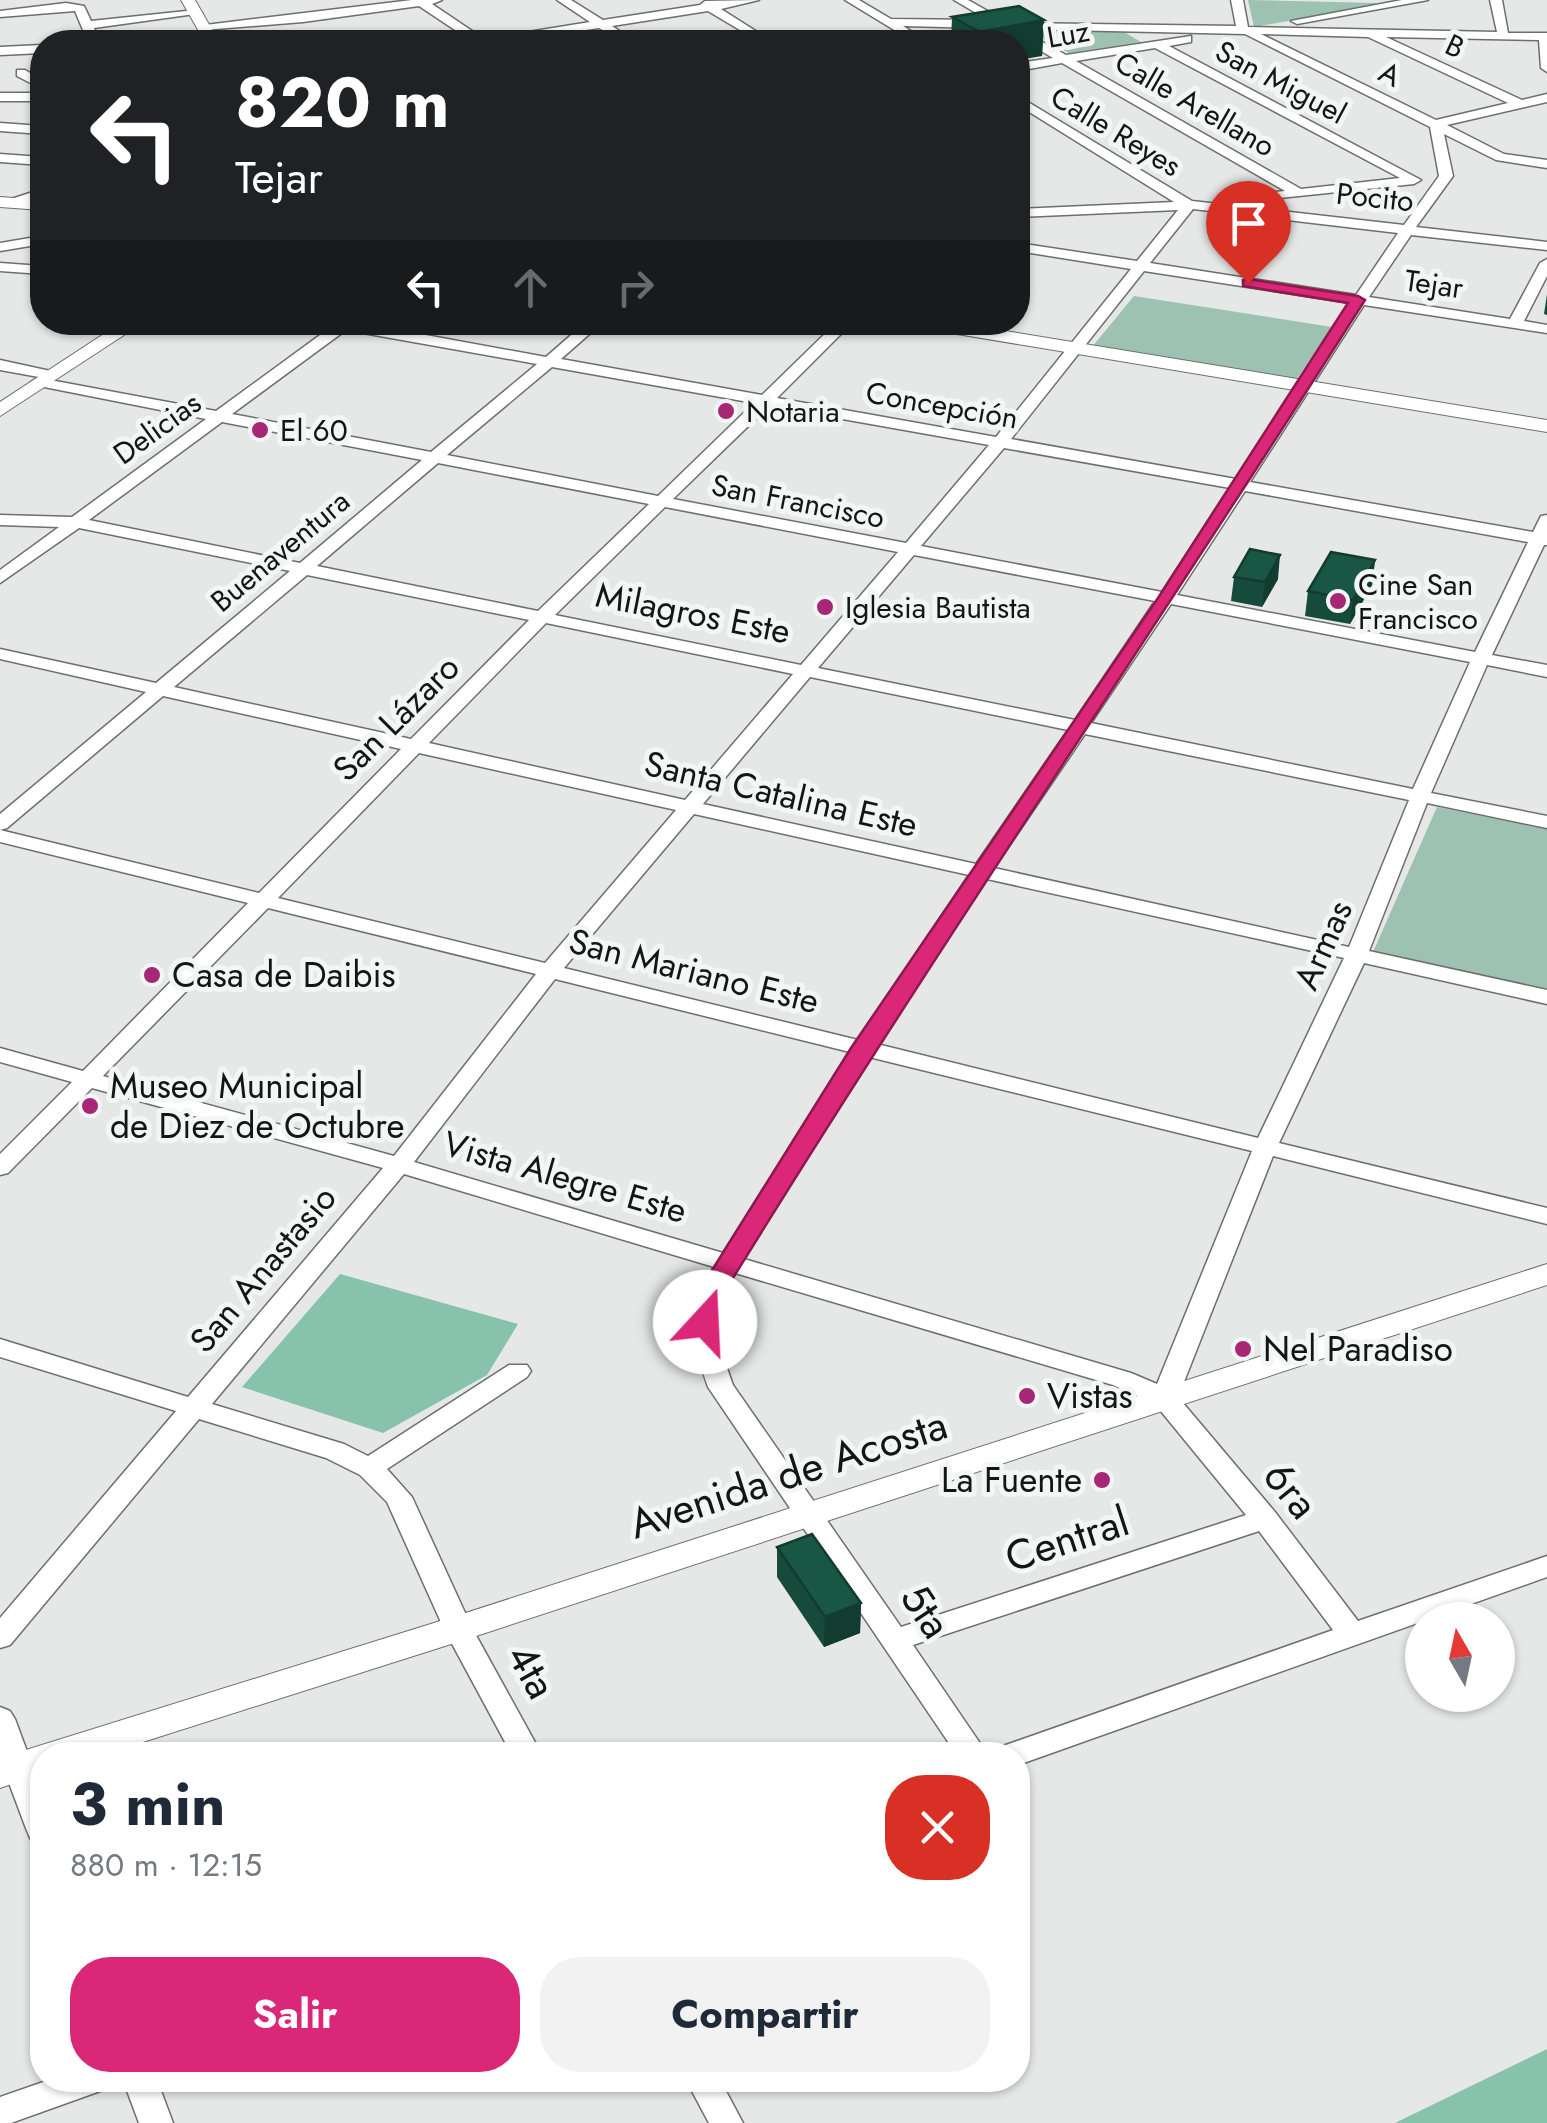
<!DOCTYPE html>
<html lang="es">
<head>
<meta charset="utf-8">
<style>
	body { margin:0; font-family:Jost,sans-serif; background:#f2f2f3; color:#1f2937; height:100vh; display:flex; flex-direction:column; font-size:38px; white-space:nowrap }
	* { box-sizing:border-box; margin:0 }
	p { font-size:32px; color:#747a83 }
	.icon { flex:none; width:55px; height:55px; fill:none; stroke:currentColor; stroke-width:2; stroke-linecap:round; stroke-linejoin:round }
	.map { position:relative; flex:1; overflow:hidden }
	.drawer { position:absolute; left:30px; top:1742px; width:1000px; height:350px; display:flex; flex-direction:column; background:#fff; border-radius:40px; box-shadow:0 2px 8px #0004 }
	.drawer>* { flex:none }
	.guide { position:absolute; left:30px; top:30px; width:1000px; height:305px; border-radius:40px; box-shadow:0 2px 8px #0004; background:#202124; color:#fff; overflow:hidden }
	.needle { width:65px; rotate:351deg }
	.tools { position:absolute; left:1405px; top:1602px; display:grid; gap:20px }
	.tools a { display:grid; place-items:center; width:110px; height:110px; border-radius:50%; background:#fff; box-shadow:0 2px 8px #0004; font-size:50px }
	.pin { position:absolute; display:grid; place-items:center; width:85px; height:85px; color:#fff; margin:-102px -42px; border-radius:50% 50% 50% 0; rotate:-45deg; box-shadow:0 0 10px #0007 }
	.pin .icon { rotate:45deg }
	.me { position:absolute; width:110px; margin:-55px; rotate:20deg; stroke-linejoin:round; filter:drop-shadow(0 0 8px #0008) }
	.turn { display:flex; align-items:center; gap:35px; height:210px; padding:0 40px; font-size:45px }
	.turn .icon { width:130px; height:130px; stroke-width:2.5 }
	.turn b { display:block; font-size:70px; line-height:85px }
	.lanes { display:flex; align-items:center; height:95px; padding:0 40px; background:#0003; justify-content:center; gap:50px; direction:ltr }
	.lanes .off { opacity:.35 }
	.round { display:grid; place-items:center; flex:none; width:105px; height:105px; border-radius:40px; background:#f2f2f3 }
	.headline { display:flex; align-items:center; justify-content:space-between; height:170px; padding:0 40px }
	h1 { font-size:60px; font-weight:700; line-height:75px }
	.cta { display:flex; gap:20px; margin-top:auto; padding:20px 40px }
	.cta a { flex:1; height:115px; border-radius:40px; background:#db2777; color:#fff; font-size:40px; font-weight:700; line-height:115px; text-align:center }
	.cta a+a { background:#f2f2f3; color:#1f2937 }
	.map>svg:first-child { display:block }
	.green { fill:#9dc2b2 }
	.forest { fill:#87c3ac }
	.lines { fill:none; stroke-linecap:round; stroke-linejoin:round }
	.minor-casing { stroke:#6c6f6e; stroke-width:3 }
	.major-casing { stroke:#6c6f6e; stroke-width:2 }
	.minor { fill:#fff; fill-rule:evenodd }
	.major { fill:#fff; fill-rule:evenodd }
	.wall { fill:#164a3a }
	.shaded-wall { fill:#123c2f }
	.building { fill:#195643; stroke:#123c2f; stroke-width:2.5 }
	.route { fill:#db2777; stroke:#8e194d; stroke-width:2.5 }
	.poi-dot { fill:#a72776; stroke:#f2f6f4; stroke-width:4 }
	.labels { text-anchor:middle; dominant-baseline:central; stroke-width:10; stroke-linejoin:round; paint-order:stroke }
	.far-street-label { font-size:30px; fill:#141514; stroke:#f2f6f4 }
	.far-poi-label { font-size:30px; fill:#141514; stroke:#f2f6f4; text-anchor:start }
	.street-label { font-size:35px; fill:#141514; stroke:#f2f6f4 }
	.poi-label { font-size:35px; fill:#141514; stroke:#f2f6f4; text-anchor:start }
	.near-street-label { font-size:42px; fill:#141514; stroke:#f2f6f4 }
</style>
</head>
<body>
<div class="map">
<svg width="1547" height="2123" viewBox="0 0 1547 2123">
	<rect width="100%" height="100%" fill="#e5e8e7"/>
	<g class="green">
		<polygon points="1248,0 1376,3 1378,5 1254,27"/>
		<polygon points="1020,26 1119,29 1141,42 1069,53"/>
		<polygon points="1134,296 1332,327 1296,380 1092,347"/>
		<polygon points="1437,807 1547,829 1547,990 1373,952"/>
	</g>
	<g class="forest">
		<polygon points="340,1274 518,1324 487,1375 383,1433 242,1387"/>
		<polygon points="1547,2049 1547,2123 1395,2123"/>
	</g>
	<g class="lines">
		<defs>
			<g id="minor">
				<polygon points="412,0 442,0 432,4 484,39 590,22 557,0 571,0 603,20 700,5 705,1 759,0 721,9 773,42 760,42 708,11 612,26 636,42 623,42 599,28 505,42 473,42 419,6 303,22 203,30 197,26"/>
				<polygon points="845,0 859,0 891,19 981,20 987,24 981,28 903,26 928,42 914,42"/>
				<path d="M954 0H968L1009 23 1236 26 1231 0H1243L1248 27 1497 32 1490 0H1502L1508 33H1547V72L1541 68 1539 40 1386 37 1522 100 1547 94V102L1447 125 1504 154 1547 160V168L1496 160 1444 134 1453 176 1416 227 1547 242V250L1411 235 1369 297 1510 319 1540 263 1547 259V276L1524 321 1547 325V333L1364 305 1250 482 1533 532 1541 516 1547 515V545H1544L1492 655 1547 665V677L1487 665 1431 793 1547 816V828L1427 803 1369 951 1547 990V1004L1364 963 1279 1143 1547 1208V1224L1273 1156 1178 1397 1275 1512 1358 1621 1547 1556V1577L1018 1765V1755H996L1000 1747 1333 1630 1259 1531 913 1645 988 1755H957L708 1387C692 1344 690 1306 714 1267L404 1174 212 1404 344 1444 368 1456 509 1365H527L531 1371 527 1377 387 1469 412 1497 472 1628 542 1755H512L444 1629 387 1502 360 1475 326 1458 199 1419 10 1645 0 1648V1618L176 1411 0 1357V1339L188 1397 383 1168 92 1088 8 1173 0 1175V1154L72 1082 0 1062V1048L83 1071 248 903 0 842V814L146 692 0 659V649L156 683 290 571 79 528 0 583V570L59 527 0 525V515L72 517 206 419 34 385 31 382 39 377 0 370V360L55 372 58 375 50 380 216 411 331 327 320 322H355L546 357 586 322H603L561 359 762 395 837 322H853L777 398 996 437 1131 269 1018 251V243L1137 261 1178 210 1018 217V209L1174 202 1018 105V96L1192 201 1404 225 1439 176 1430 127 1245 34 1019 29 1066 55 1191 36V42L1169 46 1421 180 1414 184 1233 203V197L1238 196 1285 191 1062 63 1018 71V63L1053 58ZM1261 34 1368 37 1508 103 1436 120ZM1155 48 1400 178 1301 189 1076 61ZM1193 209 1398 233 1356 295 1150 263ZM1144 271 1351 303 1236 479 1011 439ZM346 330 537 364 431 452 232 414ZM552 367 754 403 658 496 447 455ZM769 406 989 445 906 543 673 499ZM222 422 422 460 300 563 89 520ZM1004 448 1230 488 1162 592 921 546ZM438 463 649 504 538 611 317 566ZM1245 491 1528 542 1475 652 1177 595ZM665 507 898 552 801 665 555 615ZM914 555 1155 601 1075 720 818 668ZM307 575 529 620 411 739 174 687ZM1171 604 1470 662 1413 789 1091 723ZM546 623 793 674 685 800 429 743ZM810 677 1068 730 976 864 703 804ZM163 696 401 749 259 893 0 830 7 828ZM1085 734 1409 800 1349 947 994 868ZM419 753 676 810 545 963 278 898ZM694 814 969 875 858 1040 564 968ZM987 879 1344 958 1258 1138 877 1044ZM268 908 536 974 394 1156 103 1076ZM555 979 850 1052 723 1253 414 1162ZM869 1057 1252 1151 1157 1384 1131 1373 744 1259ZM735 1273 1113 1385 1155 1404 1246 1515 901 1627 733 1385C718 1347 714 1308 735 1273Z"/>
				<polygon points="1402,0 1428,0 1297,24 1291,21"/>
				<polygon points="66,3 84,6 91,21 196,10 202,13 94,28 100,42 88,42 75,11 0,17 0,11"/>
				<polygon points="42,45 42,53 0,55 0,47"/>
				<polygon points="17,70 25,70 42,80 42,89 17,76"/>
				<rect x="0" y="93" width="42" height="8"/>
				<polygon points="0,123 42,126 42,134 0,131"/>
				<polygon points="0,154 42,157 42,165 0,162"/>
				<polygon points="42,189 42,197 9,206 2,202"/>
				<polygon points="42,236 42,244 0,251 0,243"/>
				<polygon points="0,263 42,266 42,274 0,271"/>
				<polygon points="0,1707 10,1711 15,1719 42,1792 42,1843 31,1840 27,1831 0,1759"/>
				<polygon points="49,2080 108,2080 103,2090 11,2123 0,2123 0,2097"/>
				<polygon points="123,2080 157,2080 173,2123 139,2123"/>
				<polygon points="686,2080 720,2080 743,2123 709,2123"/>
			</g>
			<g id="major">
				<polygon points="181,0 195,0 219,42 205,42"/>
				<polygon points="0,197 42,200 42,210 0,207"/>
				<polygon points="122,322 144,322 0,416 0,402"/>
				<polygon points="906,322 951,322 1547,420 1547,432 915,327"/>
				<polygon points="1547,1264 1547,1285 470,1638 102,1755 42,1755 42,1773 0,1788 0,1758 450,1618"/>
			</g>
		</defs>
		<use href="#minor" class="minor-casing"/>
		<use href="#major" class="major-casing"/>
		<use href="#minor" class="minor"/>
		<use href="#major" class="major"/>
	</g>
	<g class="wall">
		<polygon points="952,17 1044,20 1042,56 1018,42 951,42"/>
		<polygon points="1547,294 1547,315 1544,314"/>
		<polygon points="1375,560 1372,585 1350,624 1305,616 1308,591"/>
		<polygon points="1234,577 1278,579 1262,607 1231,601"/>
		<polygon points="777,1547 861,1603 860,1633 824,1647 777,1577"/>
	</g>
	<g class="shaded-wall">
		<polygon points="1044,20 1042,56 1018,60 1018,42 979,42 980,32"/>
		<polygon points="1280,555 1278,579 1262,607 1265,582"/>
		<polygon points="1375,560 1372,585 1350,624 1353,600"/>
		<polygon points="861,1603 860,1633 824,1647 825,1617"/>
	</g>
	<g class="building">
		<polygon points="1019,6 1044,20 980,32 952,17"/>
		<polygon points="1250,549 1280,555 1265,582 1234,577"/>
		<polygon points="1331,552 1375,560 1353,600 1308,591"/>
		<polygon points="812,1534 861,1603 825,1617 777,1547"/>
	</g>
	<path class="route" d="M1248 279 1358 296 1365 300C1154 632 931 956 725 1291L714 1328H696L692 1322 699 1291 851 1048 1158 598 1348 303 1243 286V280Z"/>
	<g class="poi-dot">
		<circle cx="726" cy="411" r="10"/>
		<circle cx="260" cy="430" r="10"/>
		<circle cx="1338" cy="601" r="10"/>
		<circle cx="825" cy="607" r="10"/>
		<circle cx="152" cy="975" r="10"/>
		<circle cx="90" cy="1106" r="10"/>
		<circle cx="1243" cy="1349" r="10"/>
		<circle cx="1027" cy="1396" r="10"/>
		<circle cx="1102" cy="1480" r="10"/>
	</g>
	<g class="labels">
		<g class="far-street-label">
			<text transform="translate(1068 34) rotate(-10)">Luz</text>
			<text transform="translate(1455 46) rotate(25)">B</text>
			<text transform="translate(1390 74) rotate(26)">A</text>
			<text transform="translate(1281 82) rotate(28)">San Miguel</text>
			<text transform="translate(1195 104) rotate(30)">Calle Arellano</text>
			<text transform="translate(1116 131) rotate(31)">Calle Reyes</text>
			<text transform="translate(1375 197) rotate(6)">Pocito</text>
			<text transform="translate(1434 284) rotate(8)">Tejar</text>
			<text transform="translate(942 405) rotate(10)">Concepción</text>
			<text transform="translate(157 428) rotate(-36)">Delicias</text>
			<text transform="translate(798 501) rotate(11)">San Francisco</text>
			<text transform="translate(280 551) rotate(-40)">Buenaventura</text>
		</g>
		<g class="far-poi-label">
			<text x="746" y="411">Notaria</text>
			<text x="280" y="430">El 60</text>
			<text x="1358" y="584">Cine San<tspan x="1358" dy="34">Francisco</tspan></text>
			<text x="845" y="607">Iglesia Bautista</text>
		</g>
		<g class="street-label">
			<text transform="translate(693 613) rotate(11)">Milagros Este</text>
			<text transform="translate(396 718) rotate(-45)">San Lázaro</text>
			<text transform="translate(781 794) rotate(13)">Santa Catalina Este</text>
			<text transform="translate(1323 945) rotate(-66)">Armas</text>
			<text transform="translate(694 971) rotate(14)">San Mariano Este</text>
			<text transform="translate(565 1177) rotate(16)">Vista Alegre Este</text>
			<text transform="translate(263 1269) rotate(-50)">San Anastasio</text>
		</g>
		<g class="poi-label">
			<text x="172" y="975">Casa de Daibis</text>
			<text x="110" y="1086">Museo Municipal<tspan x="110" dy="40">de Diez de Octubre</tspan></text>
			<text x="1263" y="1349">Nel Paradiso</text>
			<text x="1047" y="1396">Vistas</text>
			<text x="1082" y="1480" text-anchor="end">La Fuente</text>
		</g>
		<g class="near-street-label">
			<text transform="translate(788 1474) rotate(-18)">Avenida de Acosta</text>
			<text transform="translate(1291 1490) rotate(51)">6ra</text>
			<text transform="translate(1067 1539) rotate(-18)">Central</text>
			<text transform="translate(926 1611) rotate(56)">5ta</text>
			<text transform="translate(532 1671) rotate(61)">4ta</text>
		</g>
	</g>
</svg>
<div class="tools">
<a><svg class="needle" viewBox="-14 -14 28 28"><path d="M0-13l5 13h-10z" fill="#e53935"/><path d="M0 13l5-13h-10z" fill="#747a83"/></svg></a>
</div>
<div class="pin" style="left:1248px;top:283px;background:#d93025"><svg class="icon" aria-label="arrive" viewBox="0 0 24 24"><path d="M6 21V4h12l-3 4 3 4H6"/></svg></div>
<svg class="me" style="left:705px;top:1322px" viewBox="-20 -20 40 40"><circle r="19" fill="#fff"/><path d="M0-13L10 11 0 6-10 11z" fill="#db2777"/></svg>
<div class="guide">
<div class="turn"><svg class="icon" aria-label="left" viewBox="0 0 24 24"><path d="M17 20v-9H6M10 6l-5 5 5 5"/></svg><div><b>820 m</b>Tejar</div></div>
<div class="lanes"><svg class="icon" aria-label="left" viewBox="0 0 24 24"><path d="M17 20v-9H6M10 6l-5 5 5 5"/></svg><svg class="icon off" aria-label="ahead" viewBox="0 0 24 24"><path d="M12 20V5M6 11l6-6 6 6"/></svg><svg class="icon off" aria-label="right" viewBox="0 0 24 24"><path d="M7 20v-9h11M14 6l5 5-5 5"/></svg></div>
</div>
<section class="drawer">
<div class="headline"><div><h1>3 min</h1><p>880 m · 12:15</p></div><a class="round" style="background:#d93025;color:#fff"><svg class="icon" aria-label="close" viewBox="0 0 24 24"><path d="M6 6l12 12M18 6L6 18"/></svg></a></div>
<div class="cta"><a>Salir</a><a>Compartir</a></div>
</section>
</div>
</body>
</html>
